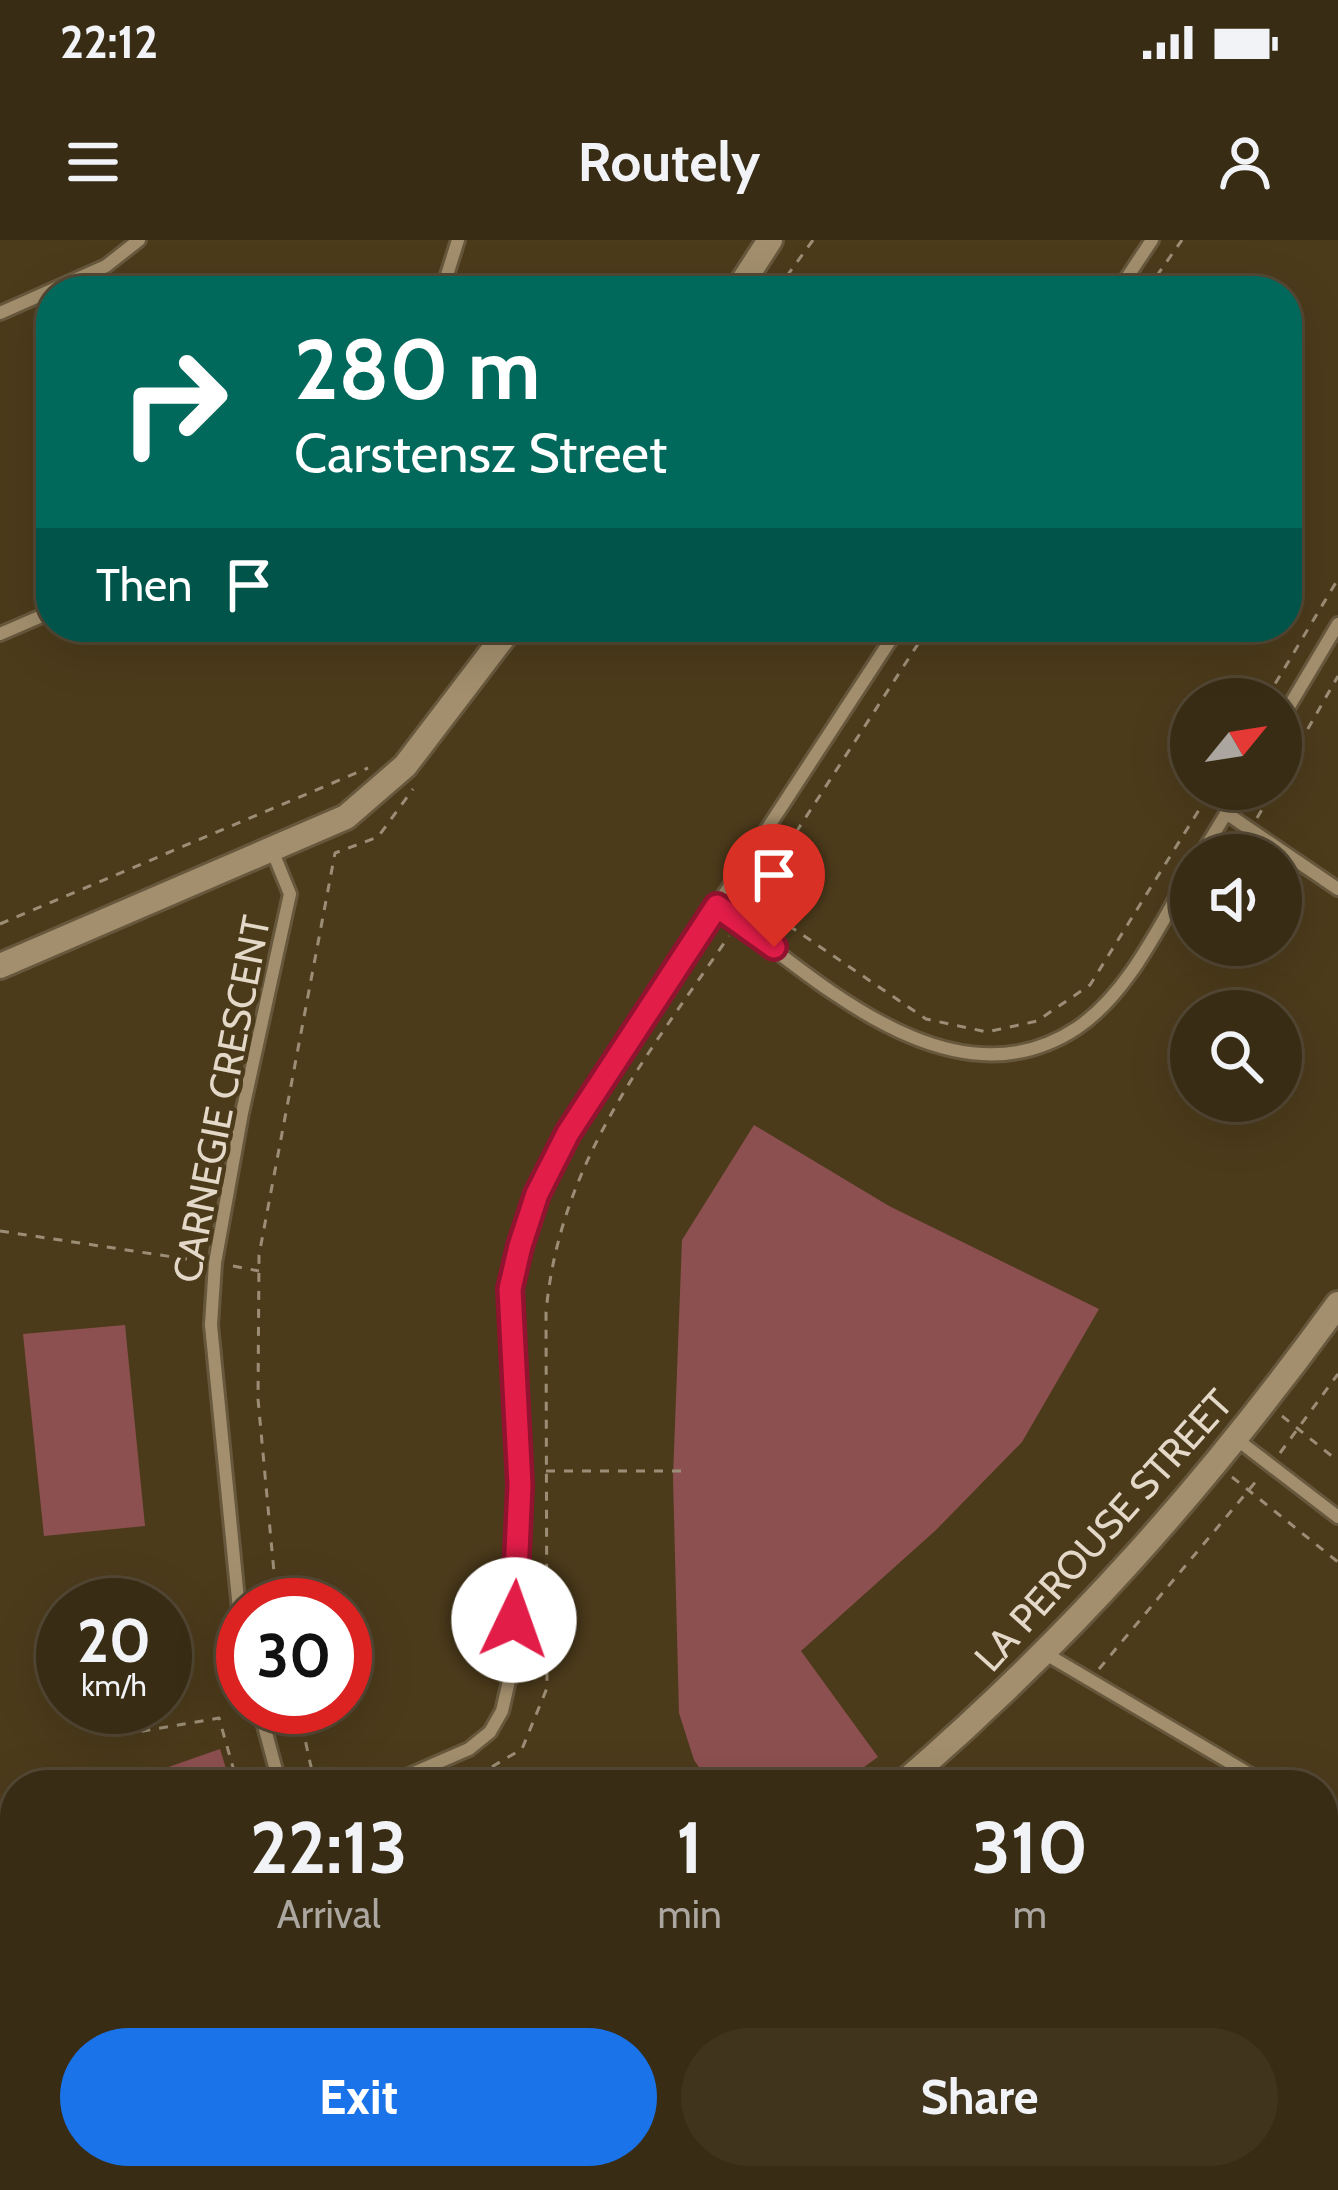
<!DOCTYPE html>
<html lang="en">
<head>
<meta charset="utf-8">
<style>
	body { margin:0; font-family:Cabin,sans-serif; background:#40341d; color:#f1f3f6; height:100vh; display:flex; flex-direction:column; font-size:45px; white-space:nowrap }
	* { box-sizing:border-box; margin:0 }
	p { font-size:39px; color:#aba7a0 }
	.icon { flex:none; width:66px; height:66px; fill:none; stroke:currentColor; stroke-width:2; stroke-linecap:round; stroke-linejoin:round }
	.map { position:relative; flex:1; overflow:hidden }
	.side { position:absolute; left:0px; top:1530px; width:1338px; height:420px; display:flex; flex-direction:column; background:#392c14; border-radius:48px 48px 0 0; box-shadow:0 12px 48px #0002,0 0 0 3px #534834 }
	.side>* { flex:none }
	.guide { position:absolute; left:36px; top:36px; width:1266px; height:366px; border-radius:48px; box-shadow:0 12px 48px #0002,0 0 0 3px #534834; background:#00695c; color:#fff; overflow:hidden }
	.needle { width:78px; rotate:60deg }
	.buttons { position:absolute; left:1170px; top:438px; display:grid; gap:24px }
	.buttons a { display:grid; place-items:center; width:132px; height:132px; border-radius:50%; background:#392c14; box-shadow:0 12px 48px #0002,0 0 0 3px #534834; font-size:60px }
	.speed { position:absolute; left:36px; top:1338px; display:flex; gap:24px; font-size:60px; font-weight:700; text-align:center }
	.speed>* { display:grid; place-content:center; width:156px; height:156px; border-radius:50%; background:#392c14; box-shadow:0 12px 48px #0002,0 0 0 3px #534834; line-height:1 }
	.speed small { font-size:30px; font-weight:400 }
	.speed .limit { border:18px solid #d22; background:#fff; color:#111 }
	.pin { position:absolute; display:grid; place-items:center; width:102px; height:102px; color:#fff; margin:-123px -51px; border-radius:50% 50% 50% 0; rotate:-45deg; box-shadow:0 0 12px #0007 }
	.pin .icon { rotate:45deg }
	.me { position:absolute; width:132px; margin:-66px; rotate:3deg; stroke-linejoin:round; filter:drop-shadow(0 0 9px #0008) }
	.turn { display:flex; align-items:center; gap:42px; height:252px; padding:0 60px; font-size:54px }
	.turn .icon { width:156px; height:156px; stroke-width:2.5 }
	.turn b { display:block; font-size:84px; line-height:102px }
	.then { display:flex; align-items:center; height:114px; padding:0 60px; background:#0003; gap:24px; font-size:45px }
	.eta { display:flex; justify-content:space-evenly; align-items:center; height:204px; text-align:center }
	.eta b { font-size:72px; font-weight:700; line-height:84px }
	.cta { display:flex; gap:24px; margin-top:auto; padding:24px 60px }
	.cta a { flex:1; height:138px; border-radius:72px; background:#1a73e8; color:#fff; font-size:48px; font-weight:700; line-height:138px; text-align:center }
	.cta a+a { background:#40341d; color:#f1f3f6 }
	.status { display:flex; justify-content:space-between; align-items:center; height:84px; padding:0 60px; background:#392c14; direction:ltr }
	.status svg { height:33px; fill:currentColor }
	header { display:flex; justify-content:space-between; align-items:center; height:156px; padding:0 60px; background:#392c14; font-size:54px; font-weight:700 }
	.map>svg:first-child { display:block }
	.green { fill:#8d5050 }
	.lines { fill:none; stroke-linecap:round; stroke-linejoin:round }
	.street-casing { stroke:#67583d; stroke-width:18 }
	.secondary-casing { stroke:#67583d; stroke-width:30 }
	.path { stroke:#9c8e76; stroke-width:3; stroke-dasharray:9 9; stroke-linecap:butt }
	.street { stroke:#a38f6d; stroke-width:12 }
	.secondary { stroke:#a38f6d; stroke-width:24 }
	.route-casing { stroke:#92132f; stroke-width:30 }
	.route { stroke:#e11d48; stroke-width:21 }
	.labels { text-anchor:middle; dominant-baseline:central; stroke-width:9; stroke-linejoin:round; paint-order:stroke }
	.street-label { font-size:39px; fill:#e4d9c8; stroke:#4c3b1b }
</style>
</head>
<body>
<div class="status"><b>22:12</b><svg viewBox="0 0 49 12"><path d="M0 12V9h3v3zM5 12V6h3v6zM10 12V3h3v9zM15 12V0h3v12zM26 1h20v11H26zM47 4h2v5h-2z"/></svg></div>
<header><svg class="icon" aria-label="menu" viewBox="0 0 24 24"><path d="M4 6h16M4 12h16M4 18h16"/></svg>Routely<svg class="icon" aria-label="person" viewBox="0 0 24 24"><circle cx="12" cy="8" r="4"/><path d="M4 21q1-7 8-7t8 7"/></svg></header>
<div class="map">
<svg width="1338" height="1950" viewBox="0 0 1338 1950">
	<rect width="100%" height="100%" fill="#4c3b1b"/>
	<g class="green">
		<polygon points="754,885 889,966 1099,1069 1022,1202 936,1290 801,1411 878,1517 839,1545 711,1545 694,1520 679,1473 673,1237 682,1000"/>
		<polygon points="125,1085 145,1286 44,1296 23,1094"/>
		<polygon points="220,1509 231,1545 117,1545"/>
		<polygon points="15,1580 15,1935 175,1935 144,1950 0,1950 0,1585"/>
	</g>
	<g class="lines">
		<defs>
			<g id="street">
				<polyline points="442,51 458,0"/>
				<polyline points="1118,51 1152,0"/>
				<polyline points="0,73 106,26 139,0"/>
				<polyline points="0,394 51,372"/>
				<polyline points="1281,480 1338,384"/>
				<polyline points="1226,573 1338,649"/>
				<polyline points="1201,615 1241,549"/>
				<path d="M717 666C813 736 951 872 1077 788 1129 753 1160 684 1191 632"/>
				<polyline points="1239,1201 1338,1277"/>
				<polyline points="243,1410 211,1085 215,1023 242,873 290,654 272,610"/>
				<polyline points="1046,1414 1268,1545"/>
				<polyline points="259,1467 280,1545"/>
				<polyline points="386,1545 469,1509 490,1492 502,1471 512,1428 520,1271 510,1049 537,954 599,846 899,387"/>
				<polyline points="1323,1587 1338,1607"/>
				<polyline points="455,1935 464,1950"/>
				<polyline points="471,1935 474,1950"/>
				<polyline points="799,1950 816,1935"/>
				<polyline points="1011,1950 1013,1935"/>
				<polyline points="1335,1950 1338,1931"/>
			</g>
			<g id="secondary">
				<polyline points="737,51 770,0"/>
				<polyline points="0,726 346,577 405,526 511,387"/>
				<path d="M901 1545C1071 1398 1206 1246 1338 1064"/>
				<polyline points="250,1950 279,1935"/>
			</g>
		</defs>
		<use href="#street" class="street-casing"/>
		<use href="#secondary" class="secondary-casing"/>
		<g class="path">
			<polyline points="776,51 813,0"/>
			<polyline points="1146,51 1182,0"/>
			<polyline points="44,68 51,85"/>
			<polyline points="1266,459 1338,339"/>
			<polyline points="1281,536 1338,436"/>
			<polyline points="1257,578 1274,549"/>
			<polyline points="744,655 926,779 987,792 1037,781 1090,745 1212,549"/>
			<polyline points="747,668 929,387"/>
			<polyline points="0,684 368,528"/>
			<polyline points="0,991 200,1021"/>
			<polyline points="233,1026 259,1031"/>
			<polyline points="1282,1176 1338,1221"/>
			<polyline points="1280,1213 1338,1134"/>
			<polyline points="546,1231 681,1231"/>
			<polyline points="1232,1237 1338,1322"/>
			<polyline points="277,1365 258,1159 259,1015 335,613 378,597 413,549"/>
			<polyline points="1099,1429 1258,1239"/>
			<polyline points="104,1467 106,1490"/>
			<polyline points="127,1467 132,1493 219,1478 238,1545"/>
			<polyline points="298,1467 315,1545"/>
			<polyline points="1281,1537 1295,1545"/>
			<path d="M461 1545 522 1509 547 1448 546 1073C559 923 647 816 729 696"/>
			<polyline points="0,1703 15,1701"/>
			<polyline points="1323,1713 1338,1709"/>
			<polyline points="504,1935 510,1950"/>
			<polyline points="132,1950 158,1935"/>
			<polyline points="155,1950 186,1935"/>
			<polyline points="326,1950 353,1935"/>
		</g>
		<use href="#street" class="street"/>
		<use href="#secondary" class="secondary"/>
	</g>
	<g class="lines">
		<defs>
			<polyline id="route" points="514,1380 520,1245 510,1049 520,1006 537,954 568,893 717,666 774,707"/>
		</defs>
		<use href="#route" class="route-casing"/>
		<use href="#route" class="route"/>
	</g>
	<g class="labels">
		<g class="street-label">
			<text transform="translate(221 859) rotate(-79)">CARNEGIE CRESCENT</text>
			<text transform="translate(1103 1290) rotate(-48)">LA PEROUSE STREET</text>
		</g>
	</g>
</svg>
<div class="buttons">
<a><svg class="needle" viewBox="-14 -14 28 28"><path d="M0-13l5 13h-10z" fill="#e53935"/><path d="M0 13l5-13h-10z" fill="#aba7a0"/></svg></a>
<a><svg class="icon" aria-label="sound" viewBox="0 0 24 24"><path d="M4 9h4l5-4v14l-5-4H4zM17 9q2 3 0 6"/></svg></a>
<a><svg class="icon" aria-label="search" viewBox="0 0 24 24"><circle cx="10" cy="10" r="6"/><path d="M15 15l6 6"/></svg></a>
</div>
<div class="speed"><div>20<small>km/h</small></div><div class="limit">30</div></div>
<div class="pin" style="left:774px;top:707px;background:#d93025"><svg class="icon" aria-label="arrive" viewBox="0 0 24 24"><path d="M6 21V4h12l-3 4 3 4H6"/></svg></div>
<svg class="me" style="left:514px;top:1380px" viewBox="-20 -20 40 40"><circle r="19" fill="#fff"/><path d="M0-13L10 11 0 6-10 11z" fill="#e11d48"/></svg>
<div class="guide">
<div class="turn"><svg class="icon" aria-label="right" viewBox="0 0 24 24"><path d="M7 20v-9h11M14 6l5 5-5 5"/></svg><div><b>280 m</b>Carstensz Street</div></div>
<div class="then">Then<svg class="icon" aria-label="arrive" viewBox="0 0 24 24"><path d="M6 21V4h12l-3 4 3 4H6"/></svg></div>
</div>
<section class="side">
<div class="eta">
<div><b>22:13</b><p>Arrival</p></div>
<div><b>1</b><p>min</p></div>
<div><b>310</b><p>m</p></div>
</div>
<div class="cta"><a>Exit</a><a>Share</a></div>
</section>
</div>
</body>
</html>
